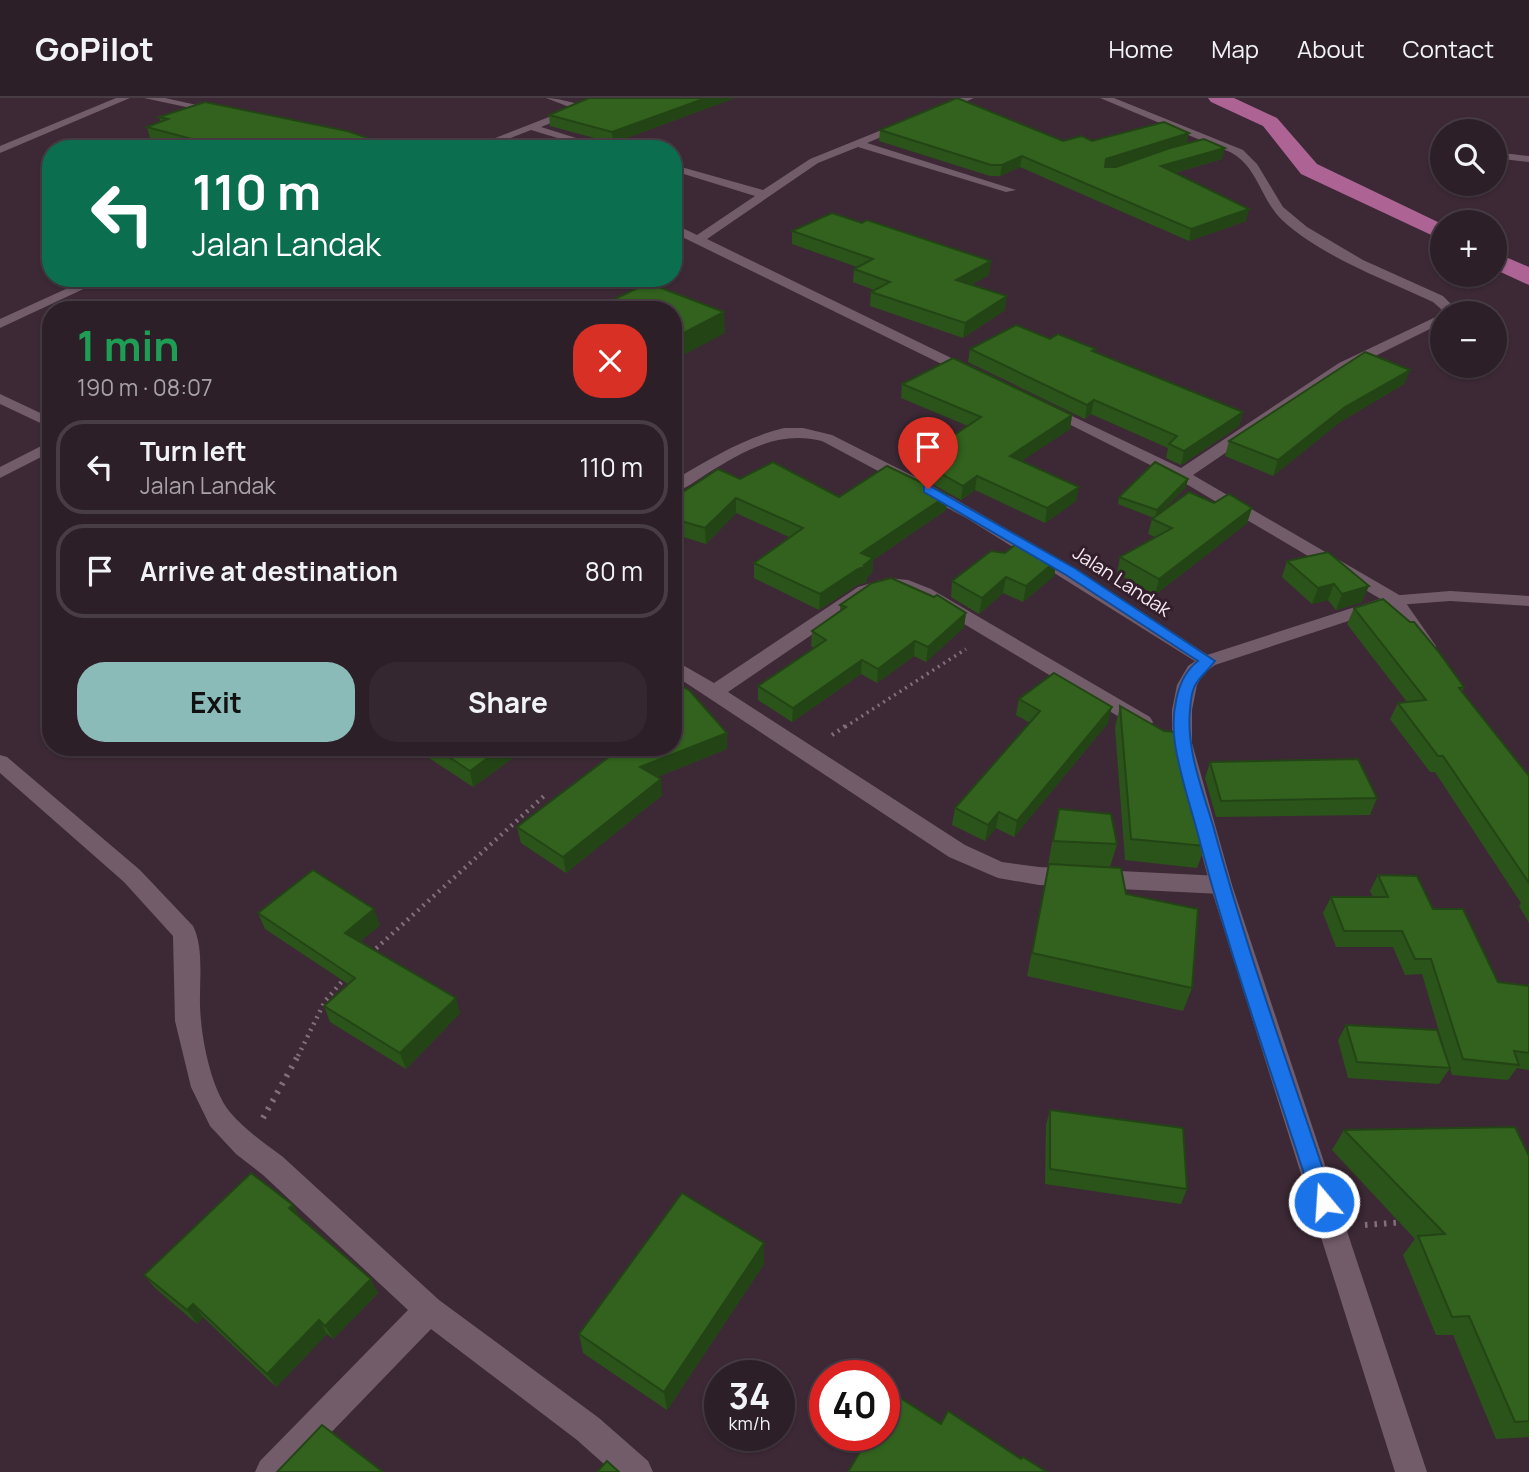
<!DOCTYPE html>
<html lang="en">
<head>
<meta charset="utf-8">
<style>
	body { margin:0; font-family:Manrope,sans-serif; background:#352730; color:#f1f3f6; height:100vh; display:flex; flex-direction:column; font-size:26px; white-space:nowrap }
	* { box-sizing:border-box; margin:0 }
	p { font-size:23px; color:#a7a2a8 }
	.icon { flex:none; width:38px; height:38px; fill:none; stroke:currentColor; stroke-width:2; stroke-linecap:round; stroke-linejoin:round }
	.map { position:relative; flex:1; overflow:hidden }
	.drawer { position:absolute; left:42px; top:203px; width:640px; height:455px; display:flex; flex-direction:column; background:#2d1f28; border-radius:28px; box-shadow:0 2px 5px #0004,0 0 0 2px #483d45 }
	.drawer>* { flex:none }
	.guide { position:absolute; left:42px; top:42px; width:640px; height:147px; border-radius:28px; box-shadow:0 2px 5px #0004,0 0 0 2px #483d45; background:#0b6e4f; color:#fff; overflow:hidden }
	.controls { position:absolute; left:1430px; top:21px; display:grid; gap:14px }
	.controls a { display:grid; place-items:center; width:77px; height:77px; border-radius:50%; background:#2d1f28; box-shadow:0 2px 5px #0004,0 0 0 2px #483d45; font-size:35px }
	.speed { position:absolute; left:704px; top:1262px; display:flex; gap:14px; font-size:35px; font-weight:700; text-align:center }
	.speed>* { display:grid; place-content:center; width:91px; height:91px; border-radius:50%; background:#2d1f28; box-shadow:0 2px 5px #0004,0 0 0 2px #483d45; line-height:1 }
	.speed small { font-size:18px; font-weight:400 }
	.speed .limit { border:10px solid #d22; background:#fff; color:#111 }
	.pin { position:absolute; display:grid; place-items:center; width:60px; height:60px; color:#fff; margin:-72px -30px; border-radius:50% 50% 50% 0; rotate:-45deg; box-shadow:0 0 7px #0007 }
	.pin .icon { rotate:45deg }
	.me { position:absolute; width:77px; margin:-38px; rotate:342deg; stroke-linejoin:round; filter:drop-shadow(0 0 5px #0008) }
	.turn { display:flex; align-items:center; gap:24px; height:147px; padding:0 35px; font-size:32px }
	.turn .icon { width:91px; height:91px; stroke-width:2.5 }
	.turn b { display:block; font-size:49px; line-height:60px }
	.round { display:grid; place-items:center; flex:none; width:74px; height:74px; border-radius:28px; background:#352730 }
	.overview { display:flex; align-items:center; justify-content:space-between; height:119px; padding:0 35px }
	h1 { font-size:42px; font-weight:700; line-height:52px; color:#1e9e55 }
	.primary-button { display:flex; gap:14px; margin-top:auto; padding:14px 35px }
	.primary-button a { flex:1; height:80px; border-radius:28px; background:#8bbbb9; color:#111; font-size:28px; font-weight:700; line-height:80px; text-align:center }
	.primary-button a+a { background:#352730; color:#f1f3f6 }
	ul { padding:0; list-style:none }
	li { display:flex; align-items:center; gap:21px; height:94px; margin:0 14px 10px; padding:0 21px; border:4px solid #483d45; border-radius:28px }
	li div { flex:1 }
	li b { display:block; font-size:26px }
	li em { font-style:normal }
	header { display:flex; align-items:center; gap:42px; box-sizing:border-box; height:98px; padding:0 35px; background:#2d1f28; border-bottom:2px solid #483d45 }
	header strong { font-size:33px }
	nav { display:flex; gap:38px; margin-inline-start:auto; font-size:24px }
	.map>svg:first-child { display:block }
	.lines { fill:none; stroke-linecap:round; stroke-linejoin:round }
	.canal { fill:#ad6494; fill-rule:evenodd }
	.path-far2 { stroke:#80707a; stroke-width:3.5; stroke-dasharray:2 4.5; stroke-linecap:butt }
	.path-far1 { stroke:#80707a; stroke-width:4.5; stroke-dasharray:2 5; stroke-linecap:butt }
	.path { stroke:#80707a; stroke-width:6; stroke-dasharray:2.5 7; stroke-linecap:butt }
	.minor { fill:#725c69; fill-rule:evenodd }
	.tertiary { fill:#725c69; fill-rule:evenodd }
	.wall { fill:#2b541a; fill-rule:evenodd }
	.shaded-wall { fill:#234515 }
	.building { fill:#32621e; stroke:#234515; stroke-width:2 }
	.route { fill:#1a73e8; stroke:#114b97; stroke-width:2 }
	.labels { text-anchor:middle; dominant-baseline:central; stroke-width:6; stroke-linejoin:round; paint-order:stroke }
	.far-street-label { font-size:19px; fill:#f8ebf3; stroke:#321f2b }
</style>
</head>
<body>
<header>
<strong>GoPilot</strong>
<nav><a>Home</a><a>Map</a><a>About</a><a>Contact</a></nav>
</header>
<div class="map">
<svg width="1529" height="1374" viewBox="0 0 1529 1374">
	<rect width="100%" height="100%" fill="#3c2935"/>
	<g class="lines">
		<g class="canal">
			<polygon points="1208,0 1234,0 1277,20 1317,66 1442,126 1442,142 1301,76 1263,28 1211,4"/>
			<polygon points="1494,154 1529,169 1529,187 1494,171"/>
		</g>
		<polyline class="path-far2" points="845,629 966,551"/>
		<g class="path-far1">
			<polyline points="832,637 847,627"/>
			<polyline points="371,855 544,698"/>
			<polyline points="298,958 325,903 345,880"/>
		</g>
		<g class="path">
			<polyline points="263,1020 299,956"/>
			<polyline points="1365,1127 1405,1124"/>
		</g>
		<g class="minor">
			<polygon points="116,0 130,0 0,55 0,48"/>
			<polygon points="144,0 165,0 224,13 219,16"/>
			<path d="M546 0C558 0 568 4 580 6 588 7 602 0 613 0L541 29 611 51H594L531 32 482 51H467L572 10Z"/>
			<polygon points="960,0 974,0 941,14 932,12"/>
			<path d="M1100 0H1114L1243 52 1257 66 1283 109 1307 129 1363 162 1443 198 1455 210V215H1442V225L1349 271 1193 377 1401 498 1436 548 1434 552H1420L1389 506 1176 380 1039 311 1046 307 1051 308 1181 370 1339 265 1442 216 1441 211 1433 204C1382 180 1324 160 1282 122 1261 102 1257 67 1230 54 1213 45 1200 55 1183 53V49L1205 44Z"/>
			<polygon points="904,23 909,26 908,28 867,45 1016,92 1006,94 858,49 818,65 707,141 978,273 980,276 978,279 968,279 674,135 674,126 697,137 755,98 674,73 674,67 763,92 810,61"/>
			<polygon points="343,34 403,49 404,51 385,51 339,39 339,35"/>
			<polygon points="1494,54 1529,58 1529,64 1494,60"/>
			<polygon points="90,180 107,180 0,230 0,221"/>
			<polygon points="0,296 51,320 51,330 0,306"/>
			<path d="M784 330H803L832 337 931 387 1074 470 1217 563 1215 567H1201L968 421 822 343C778 332 744 353 708 375 697 382 686 391 674 394V382C710 361 743 340 784 330Z"/>
			<polygon points="51,343 51,354 0,380 0,369"/>
			<polygon points="888,480 908,482 931,491 1150,619 1153,624 1150,629 1136,629 919,499 895,490 870,497 728,594 965,747 1002,764 1039,769 1221,778 1229,781 1232,787 1229,793 1221,796 1039,787 998,780 949,759 674,577 674,562 714,585 858,489"/>
			<path d="M0 657 7 659 140 772 193 828C203 847 200 877 200 898 199 930 209 987 229 1013 244 1031 264 1045 283 1059L439 1202 599 1320 648 1363 653 1374H613L577 1342 431 1231 293 1374H255L260 1363 408 1212 263 1077 236 1056 210 1028 191 989 175 923 173 838 124 784 0 675Z"/>
		</g>
		<polygon class="tertiary" points="1450,493 1529,498 1529,508 1450,503 1397,507 1215,567 1203,576 1197,587 1192,612 1192,645 1232,787 1427,1374 1395,1374 1210,787 1172,645 1172,612 1177,587 1188,568 1201,559 1389,498"/>
	</g>
	<g class="wall">
		<polygon points="589,0 735,0 613,45 550,28 549,17"/>
		<polygon points="159,19 368,40 371,51 190,51 150,40 147,29 161,24"/>
		<path d="M880 32 1063 43H1092L1187 45 1222 61 1174 75 1246 123 1189 143 1020 69 1000 78H990L879 43ZM1140 60 1116 69H1112Z"/>
		<polygon points="792,133 989,177 971,187 1005,212 963,240 870,208 871,194 874,192 853,184 854,171 857,169 792,146"/>
		<polygon points="1050,241 1095,255 1243,314 1239,328 1181,367 1166,360 1168,350 1091,316 1085,321 968,264 970,251"/>
		<polygon points="1410,272 1404,286 1340,324 1273,378 1225,358 1229,343"/>
		<polygon points="902,286 1072,317 1070,331 1021,363 1076,403 1045,425 975,392 961,402 915,376 917,362 968,328 901,300"/>
		<polygon points="740,381 839,399 946,412 873,462 872,475 867,479 867,484 857,487 819,512 754,480 754,465 789,439 736,415 706,446 674,436 674,400"/>
		<polygon points="1188,381 1186,389 1159,416 1214,405 1252,410 1247,425 1155,497 1117,475 1120,459 1155,439 1148,436 1152,421 1154,420 1118,406 1119,399"/>
		<polygon points="1328,454 1362,504 1336,512 1328,502 1312,506 1282,479 1287,463"/>
		<polygon points="1005,455 1057,462 1054,478 1023,504 1003,495 979,516 951,499 952,483"/>
		<polygon points="840,507 966,515 964,529 926,564 914,558 877,585 861,576 792,624 758,602 758,588 814,550 811,548 812,533 840,514"/>
		<polygon points="1354,510 1464,589 1462,594 1529,678 1529,825 1519,808 1521,805 1435,674 1430,674 1390,621 1398,605 1407,604 1347,526"/>
		<polygon points="1019,601 1108,625 1014,739 996,730 985,743 952,727 955,710 1030,625 1016,617"/>
		<polygon points="1120,608 1205,748 1197,770 1125,762 1115,630"/>
		<polygon points="424,649 528,649 473,689 426,658"/>
		<polygon points="727,651 657,679 662,697 566,775 521,745 517,729"/>
		<polygon points="1210,664 1377,700 1370,717 1216,719 1205,680"/>
		<polygon points="1059,711 1117,746 1110,769 1126,796 1192,890 1183,913 1027,878 1049,767 1048,767 1054,734"/>
		<polygon points="1378,777 1433,811 1498,884 1529,888 1529,972 1517,970 1508,982 1452,977 1422,876 1405,877 1393,849 1336,849 1323,815 1331,799 1373,799 1370,793"/>
		<polygon points="258,815 380,827 360,843 460,915 406,971 330,924 324,908 348,886 265,831"/>
		<polygon points="1346,927 1450,970 1439,986 1348,980 1338,942"/>
		<polygon points="1050,1012 1187,1091 1181,1106 1045,1086 1046,1027"/>
		<polygon points="1344,1032 1529,1058 1529,1339 1496,1341 1453,1237 1436,1237 1403,1157 1415,1141 1332,1052"/>
		<polygon points="293,1107 300,1120 378,1195 333,1241 327,1236 276,1289 203,1219 197,1226 155,1190 144,1177"/>
		<polygon points="764,1166 667,1312 583,1255 579,1236"/>
	</g>
	<g class="shaded-wall">
		<polygon points="706,0 735,0 613,45 612,34"/>
		<polygon points="1189,35 1187,45 1104,72 1106,61"/>
		<polygon points="368,40 371,51 342,51"/>
		<polygon points="1225,50 1222,61 1158,79 1161,68"/>
		<polygon points="1022,58 1020,69 1000,78 1002,67"/>
		<polygon points="1249,111 1246,123 1189,143 1191,131"/>
		<polygon points="991,163 989,177 954,196 956,182"/>
		<polygon points="1007,198 1005,212 963,240 965,225"/>
		<polygon points="724,214 725,235 674,262 674,240"/>
		<polygon points="1410,272 1404,286 1340,324 1273,378 1278,362 1345,309"/>
		<polygon points="1094,302 1091,316 1085,321 1087,307"/>
		<polygon points="1243,314 1239,328 1181,367 1184,353"/>
		<polygon points="1072,317 1070,331 1008,372 1010,358"/>
		<polygon points="977,378 975,392 961,402 963,388"/>
		<polygon points="1188,381 1186,389 1155,420 1157,412"/>
		<polygon points="1079,389 1076,403 1045,425 1047,410"/>
		<polygon points="948,397 946,412 873,462 872,475 867,479 867,484 857,487 819,512 820,496 858,471 861,455"/>
		<polygon points="736,400 736,415 706,446 705,430"/>
		<polygon points="1252,410 1247,425 1155,497 1159,481"/>
		<polygon points="1057,462 1054,478 1023,504 1026,488"/>
		<polygon points="1006,479 1003,495 979,516 982,500"/>
		<polygon points="1334,486 1328,502 1312,506 1318,490"/>
		<polygon points="1369,488 1362,504 1336,512 1342,496"/>
		<polygon points="966,515 964,529 926,564 928,549"/>
		<polygon points="915,543 914,558 877,585 878,571"/>
		<polygon points="862,562 861,576 792,624 793,610"/>
		<polygon points="1112,609 1108,625 1014,739 1017,723"/>
		<polygon points="727,635 727,651 642,685 640,669"/>
		<polygon points="503,649 528,649 473,689 470,673"/>
		<polygon points="661,681 662,697 566,775 563,759"/>
		<polygon points="999,714 996,730 985,743 988,727"/>
		<polygon points="374,811 380,827 351,851 345,835"/>
		<polygon points="456,900 460,915 406,971 400,955"/>
		<polygon points="293,1107 301,1121 289,1110"/>
		<polygon points="764,1145 764,1166 667,1312 664,1294"/>
		<polygon points="371,1181 378,1195 333,1241 325,1228"/>
		<polygon points="193,1206 203,1219 197,1226 187,1212"/>
		<polygon points="319,1222 327,1236 276,1289 267,1276"/>
	</g>
	<g class="building">
		<polygon points="589,0 706,0 612,34 549,17"/>
		<polygon points="957,0 1063,43 1082,38 1092,43 1164,24 1189,35 1106,61 1105,69 1116,69 1170,50 1204,41 1225,50 1161,68 1249,111 1191,131 1022,58 1002,67 991,67 880,32"/>
		<polygon points="205,4 347,33 368,40 342,51 229,51 147,29 168,21 159,19"/>
		<polygon points="832,115 862,125 867,122 991,163 956,182 1007,198 965,225 871,194 890,184 854,171 873,161 792,133"/>
		<polygon points="648,185 724,214 674,240 674,212 592,212"/>
		<polygon points="1016,227 1050,241 1058,236 1096,251 1092,253 1243,314 1184,353 1169,346 1177,338 1094,302 1087,307 970,251"/>
		<polygon points="1365,254 1410,272 1345,309 1278,362 1229,343"/>
		<polygon points="953,260 1072,317 1010,358 1079,389 1047,410 977,378 963,388 917,362 981,319 902,286"/>
		<polygon points="773,364 839,399 887,368 948,397 861,455 873,460 864,467 868,468 858,471 820,496 754,465 803,430 736,400 705,430 674,421 674,400 718,371 740,381"/>
		<polygon points="1155,364 1188,381 1157,412 1119,399"/>
		<polygon points="1189,394 1214,405 1229,396 1252,410 1159,481 1120,459 1172,430 1152,421"/>
		<polygon points="1021,442 1057,462 1026,488 1006,479 982,500 952,483 991,453 1005,455"/>
		<polygon points="1328,454 1369,488 1342,496 1334,486 1318,490 1287,463"/>
		<polygon points="891,480 934,499 937,497 966,515 928,549 915,543 878,571 862,562 793,610 758,588 826,542 812,533 846,509 840,507 872,485"/>
		<polygon points="1383,501 1410,524 1414,524 1438,553 1464,589 1459,590 1529,678 1529,785 1443,658 1438,658 1398,605 1426,602 1354,510"/>
		<polygon points="1054,575 1112,609 1017,723 999,714 988,727 955,710 1040,613 1019,601"/>
		<polygon points="674,583 690,593 727,635 640,669 661,681 563,759 517,729 622,649 674,649"/>
		<polygon points="1120,608 1164,633 1179,634 1199,708 1205,748 1131,741"/>
		<polygon points="434,649 503,649 470,673"/>
		<polygon points="1358,661 1377,700 1221,703 1210,664"/>
		<polygon points="1059,711 1111,716 1117,746 1053,743"/>
		<polygon points="1049,766 1121,770 1126,796 1198,811 1192,890 1032,855"/>
		<polygon points="313,772 374,811 345,835 456,900 400,955 324,908 355,880 258,815"/>
		<polygon points="1378,777 1417,778 1433,811 1463,811 1498,884 1529,888 1529,955 1514,953 1519,967 1463,961 1431,861 1415,861 1402,833 1344,833 1331,799 1388,799"/>
		<polygon points="1346,927 1437,932 1450,970 1357,964"/>
		<polygon points="1050,1012 1183,1030 1187,1091 1050,1071"/>
		<polygon points="1515,1029 1529,1058 1529,1323 1515,1324 1469,1218 1452,1219 1418,1138 1445,1136 1344,1032"/>
		<polygon points="251,1075 293,1107 289,1110 371,1181 325,1228 319,1222 267,1276 193,1206 187,1212 144,1177"/>
		<polygon points="682,1095 764,1145 664,1294 579,1236"/>
		<polygon points="894,1296 941,1326 948,1313 1021,1361 1023,1359 1047,1374 848,1374 870,1337 884,1337 884,1313"/>
		<polygon points="322,1327 383,1374 277,1374"/>
		<polygon points="607,1363 619,1374 597,1374"/>
	</g>
	<path class="route" d="M928 387 1076 471 1215 563C1199 584 1192 581 1190 612 1186 652 1203 693 1214 731 1248 857 1293 980 1334 1104L1331 1111 1324 1114 1316 1111 1313 1104C1275 984 1232 865 1200 744 1192 712 1180 679 1175 646 1171 619 1175 580 1198 563L1066 477 924 394V388Z"/>
	<g class="labels">
		<g class="far-street-label">
			<text transform="translate(1122 483) rotate(33)">Jalan Landak</text>
		</g>
	</g>
</svg>
<div class="controls">
<a><svg class="icon" aria-label="search" viewBox="0 0 24 24"><circle cx="10" cy="10" r="6"/><path d="M15 15l6 6"/></svg></a>
<a>+</a>
<a>−</a>
</div>
<div class="speed"><div>34<small>km/h</small></div><div class="limit">40</div></div>
<div class="pin" style="left:928px;top:391px;background:#d93025"><svg class="icon" aria-label="arrive" viewBox="0 0 24 24"><path d="M6 21V4h12l-3 4 3 4H6"/></svg></div>
<svg class="me" style="left:1324px;top:1104px" viewBox="-20 -20 40 40"><circle r="17" fill="#1a73e8" stroke="#fff" stroke-width="3"/><path d="M0-11L8 9 0 5-8 9z" fill="#fff"/></svg>
<div class="guide">
<div class="turn"><svg class="icon" aria-label="left" viewBox="0 0 24 24"><path d="M17 20v-9H6M10 6l-5 5 5 5"/></svg><div><b>110 m</b>Jalan Landak</div></div>
</div>
<section class="drawer">
<div class="overview"><div><h1>1 min</h1><p>190 m · 08:07</p></div><a class="round" style="background:#d93025;color:#fff"><svg class="icon" aria-label="close" viewBox="0 0 24 24"><path d="M6 6l12 12M18 6L6 18"/></svg></a></div>
<ul>
<li><svg class="icon" aria-label="left" viewBox="0 0 24 24"><path d="M17 20v-9H6M10 6l-5 5 5 5"/></svg><div><b>Turn left</b><p>Jalan Landak</p></div><em>110 m</em></li>
<li><svg class="icon" aria-label="arrive" viewBox="0 0 24 24"><path d="M6 21V4h12l-3 4 3 4H6"/></svg><div><b>Arrive at destination</b></div><em>80 m</em></li>
</ul>
<div class="primary-button"><a>Exit</a><a>Share</a></div>
</section>
</div>
</body>
</html>
